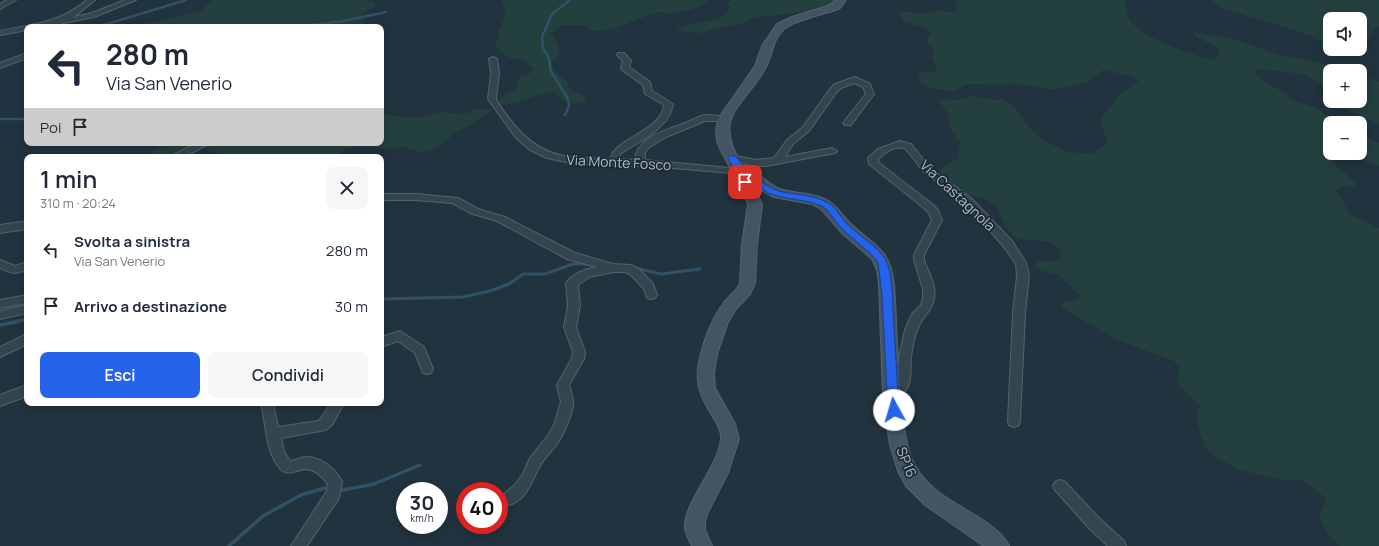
<!DOCTYPE html>
<html lang="it">
<head>
<meta charset="utf-8">
<style>
	body { margin:0; font-family:Manrope,sans-serif; background:#f6f6f7; color:#1f2937; height:100vh; display:flex; flex-direction:column; font-size:15px; white-space:nowrap }
	* { box-sizing:border-box; margin:0 }
	p { font-size:13px; color:#747a83 }
	.icon { flex:none; width:22px; height:22px; fill:none; stroke:currentColor; stroke-width:2; stroke-linecap:round; stroke-linejoin:round }
	.map { position:relative; flex:1; overflow:hidden }
	.sheet { position:absolute; left:24px; top:154px; width:360px; height:252px; display:flex; flex-direction:column; background:#fff; border-radius:8px; box-shadow:0 2px 10px #0003 }
	.sheet>* { flex:none }
	.top-card { position:absolute; left:24px; top:24px; width:360px; height:122px; border-radius:8px; box-shadow:0 2px 10px #0003; background:#fff; color:#1f2937; overflow:hidden }
	.controls { position:absolute; left:1323px; top:12px; display:grid; gap:8px }
	.controls a { display:grid; place-items:center; width:44px; height:44px; border-radius:8px; background:#fff; box-shadow:0 2px 10px #0003; font-size:20px }
	.speed { position:absolute; left:396px; top:482px; display:flex; gap:8px; font-size:20px; font-weight:700; text-align:center }
	.speed>* { display:grid; place-content:center; width:52px; height:52px; border-radius:50%; background:#fff; box-shadow:0 2px 10px #0003; line-height:1 }
	.speed small { font-size:10px; font-weight:400 }
	.speed .limit { border:6px solid #d22; background:#fff; color:#111 }
	.pin { position:absolute; display:grid; place-items:center; width:34px; height:34px; color:#fff; margin:-17px; border-radius:8px; box-shadow:0 2px 6px #0006 }
	.me { position:absolute; width:44px; margin:-22px; rotate:354deg; stroke-linejoin:round; filter:drop-shadow(0 0 3px #0008) }
	.turn { display:flex; align-items:center; gap:14px; height:84px; padding:0 16px; font-size:18px }
	.turn .icon { width:52px; height:52px; stroke-width:2.5 }
	.turn b { display:block; font-size:28px; line-height:34px }
	.then { display:flex; align-items:center; height:38px; padding:0 16px; background:#0003; gap:8px; font-size:15px }
	.round { display:grid; place-items:center; flex:none; width:42px; height:42px; border-radius:8px; background:#f6f6f7 }
	.head { display:flex; align-items:center; justify-content:space-between; height:68px; padding:0 16px }
	h1 { font-size:24px; font-weight:600; line-height:30px }
	.button { display:flex; gap:8px; margin-top:auto; padding:8px 16px }
	.button a { flex:1; height:46px; border-radius:8px; background:#2563eb; color:#fff; font-size:16px; font-weight:600; line-height:46px; text-align:center }
	.button a+a { background:#f6f6f7; color:#1f2937 }
	ul { padding:0; list-style:none }
	li { display:flex; align-items:center; gap:12px; height:56px; padding:0 16px }
	li div { flex:1 }
	li b { display:block; font-size:15px }
	li em { font-style:normal }
	.map>svg:first-child { display:block }
	.green { fill:#23403f }
	.lines { fill:none; stroke-linecap:round; stroke-linejoin:round }
	.stream-far2 { stroke:#315166; stroke-width:2.5 }
	.stream-far1 { stroke:#315166; stroke-width:3 }
	.stream { stroke:#315166; stroke-width:3.5 }
	.street-casing { stroke:#54626d; stroke-width:2 }
	.secondary-casing { stroke:#54626d; stroke-width:2 }
	.street { fill:#35454f; fill-rule:evenodd }
	.secondary { fill:#435463; fill-rule:evenodd }
	.route { fill:#2563eb; stroke:#184099 }
	.labels { text-anchor:middle; dominant-baseline:central; stroke-width:3.5; stroke-linejoin:round; paint-order:stroke }
	.street-label { font-size:14px; fill:#b1bfca; stroke:#1b2a34 }
</style>
</head>
<body>
<div class="map">
<svg width="1379" height="546" viewBox="0 0 1379 546">
	<rect width="100%" height="100%" fill="#21333f"/>
	<g class="green">
		<path d="M212 0H363L373 2 376 6 362 13 365 22 364 26 362 27H144L143 25 146 23 199 12C204 9 207 4 212 0Z"/>
		<path d="M501 0H705L709 1C699 9 681 13 668 13 663 13 660 11 655 13 637 18 609 35 590 30L587 25H562L551 33 559 47V53L552 63 554 71 566 80 572 91 585 96V102C569 107 563 101 552 91L508 105 499 103 501 97 517 88 519 77 529 74 534 69 525 61 508 57 494 46C501 36 497 36 500 28 506 14 507 14 501 0Z"/>
		<path d="M732 0H834L827 6 816 11 757 17 739 24 720 27 701 33 682 32 676 30C689 20 724 26 730 7L726 3Z"/>
		<path d="M955 0H1125C1125 6 1128 18 1132 23 1146 39 1192 55 1213 60L1218 57 1219 48 1193 35 1195 32 1238 40 1279 55 1326 64 1344 71H1330V96L1321 83 1302 74 1258 69 1253 72 1262 80 1283 92 1293 100 1318 109 1336 123H1330V153H1360V134L1379 143V166C1369 162 1343 153 1334 160L1335 164 1355 183V186H1342L1336 190 1351 215 1379 228V546H1340L1326 531 1319 515 1327 499 1310 485 1299 480H1283L1236 469 1212 454 1205 447 1198 426 1197 413 1200 405 1177 383 1180 367 1174 361 1118 340 1062 308 1060 303 1078 300 1080 295 1057 274 1042 271 1036 268V263L1040 261H1059L1061 249 1050 242 1018 239 1005 227 997 206 987 200 964 193 941 173 940 169 958 158 960 142 950 129 948 114 939 101 942 99 959 100 971 96 993 100 1002 99 1015 107 1031 130 1042 140 1069 152 1093 154 1107 142 1100 120 1118 96 1137 83 1138 80 1130 76 1103 70 1087 82 1053 90 1012 83 1003 85 967 84 954 91 929 88 921 84 919 82V74L922 72 936 71 937 68 932 58 933 48 926 43 931 32 926 28 904 22 900 15 903 11 922 14 938 11 956 12 958 8Z"/>
		<path d="M1210 0H1379V27L1373 29C1372 39 1368 42 1360 47V19H1330V49H1357C1341 58 1338 53 1323 46L1321 41 1313 36 1222 8Z"/>
		<polygon points="1360,76 1379,81 1379,124 1336,105 1333,101 1360,101"/>
		<polygon points="381,95 385,114 409,118 421,117 439,112 458,114 467,113 476,109 493,109 471,125 453,133 448,140 431,150 419,152 401,146 389,149 367,146 356,147 345,149 334,157 232,157 202,148 190,148 161,157 151,157 153,150 179,143 381,143"/>
	</g>
	<g class="lines">
		<g class="stream-far2">
			<polyline points="97,27 186,0"/>
			<polyline points="296,27 344,21 386,12"/>
			<polyline points="565,115 569,106 568,99 551,71 548,56 543,49 542,37 552,14 570,0"/>
			<polyline points="0,119 27,119"/>
		</g>
		<g class="stream-far1">
			<polyline points="635,268 661,274 700,269"/>
			<polyline points="381,299 463,297 490,291 509,284 523,274 545,274 573,264 589,264"/>
			<polyline points="15,322 27,319"/>
		</g>
		<g class="stream">
			<polyline points="0,325 20,321"/>
			<polyline points="343,490 374,484 420,465"/>
			<polyline points="229,546 263,516 301,495 325,488"/>
		</g>
		<defs>
			<g id="street">
				<polygon points="7,0 16,0 0,9 0,4"/>
				<path d="M87 0H95L74 17 92 13 125 0H136L94 17 49 26 27 27V30L0 35V31C33 24 60 23 87 0Z"/>
				<polygon points="27,53 27,58 0,68 0,63"/>
				<path d="M618 53H624L631 61 629 67 650 82 652 91 673 104C670 128 638 142 620 154L619 159 635 160C636 137 667 130 685 123 692 121 698 116 705 115 712 115 721 116 727 117L728 119 727 121H705L666 137 648 148 645 153V160L740 169 743 170 745 172 743 174 661 167 571 163 547 158 530 150 516 138 488 99 491 73 489 59 493 57 497 59 499 73 496 99C510 123 531 149 560 155 576 159 593 158 610 159 616 137 661 132 664 105L645 94 643 85 622 70 621 68 623 61 617 55Z"/>
				<polygon points="855,77 870,84 874,94 851,125 845,125 843,123 866,94 863,87 854,83 841,88 836,93 809,131 793,144 785,157 832,148 837,151 835,153 766,166 756,166 729,160 727,158 732,155 756,160 774,158 787,140 803,127 830,89 835,84"/>
				<path d="M900 141 911 144 930 168 972 199 1012 241 1026 263 1029 276 1025 313 1020 421 1019 425 1014 427 1009 425 1008 421 1013 313 1017 276 1016 264 1004 247 986 226 964 203 924 172 905 148C895 146 885 152 878 159L879 163 932 204 938 210 942 220 924 255V260C928 272 937 286 934 299 932 311 922 317 918 328 914 337 912 348 911 358 910 366 912 378 908 386 905 393 896 403 888 400L886 396 897 382 899 358 905 330 912 314 921 305 923 298V289L914 260V255L932 220 929 213 924 208 869 164 868 158 878 149Z"/>
				<polygon points="198,143 210,143 184,157 171,157 173,155"/>
				<path d="M381 194H416L458 198 478 209 505 217 575 253 613 264 631 265 639 269 653 284 657 295 655 298 651 299 647 298 644 289 631 275 625 272H614L589 277 578 285 580 306 576 327 585 352 584 359 569 385C571 390 572 395 573 401 574 411 563 436 557 444 552 451 544 458 540 466 531 481 528 498 510 505L505 503 503 498 505 493 515 485 523 474 530 458 549 434 554 425 561 402 557 385 572 358 573 352 564 327 568 306 566 283C573 273 586 269 597 267L567 259 497 221 470 213 452 203 416 200H381Z"/>
				<polygon points="27,221 27,229 0,233 0,225"/>
				<path d="M0 260 15 266 27 262V270C14 274 12 274 0 268Z"/>
				<polygon points="27,295 27,303 0,308 0,300"/>
				<polygon points="27,305 27,313 0,319 0,311"/>
				<polygon points="400,331 424,347 433,369 431,373 427,374 423,373 415,353 398,341 381,347 381,337"/>
				<polygon points="27,334 27,344 0,357 0,347"/>
				<polygon points="27,385 27,396 0,406 0,395"/>
				<path d="M261 403H273L278 427 318 421 322 417 331 403H344L332 425 326 430 281 438 284 452 290 461C295 461 300 457 306 457 320 456 336 469 342 482L339 498 307 546H291L327 491 328 484C324 479 318 472 311 470 298 465 287 483 276 463 265 445 266 423 261 403Z"/>
				<polygon points="1060,480 1065,482 1099,518 1124,541 1126,546 1108,546 1089,528 1055,490 1053,486 1055,482"/>
			</g>
			<path id="secondary" d="M836 0H846L840 8 836 10C823 14 793 21 784 29 772 40 773 54 766 67 744 107 711 115 742 165 750 166 767 183 777 188 792 194 808 192 822 198 834 202 840 213 849 222 871 245 890 246 894 284 897 326 897 369 902 411 904 428 906 448 914 464 920 475 928 484 937 491 956 507 1000 524 1009 546H984L925 505 906 486 898 471 890 445 883 398 879 284 877 270 872 259 843 234 821 209 812 204 774 197 754 186 762 205 757 244 755 283 750 294 736 309 728 322 717 354 714 373 715 388 735 424 739 439 728 473 708 512 705 521V530L712 546H692C690 541 686 535 685 529 682 505 718 468 721 439 722 431 717 423 713 417 702 399 694 384 699 363 703 342 711 321 723 304 728 296 737 292 740 283L742 244 748 205 745 194 721 151 717 141 716 130 718 119 755 66 762 46 777 24 792 17 828 6Z"/>
		</defs>
		<use href="#street" class="street-casing"/>
		<use href="#secondary" class="secondary-casing"/>
		<use href="#street" class="street"/>
		<use href="#secondary" class="secondary"/>
	</g>
	<path class="route" d="M729 156H735C748 170 763 188 783 192 798 195 813 195 827 202 836 206 840 217 847 224 859 236 876 244 885 259 893 271 892 298 893 313 895 345 897 377 899 410L897 413 894 414 890 413 888 410 882 295 878 262 873 256 841 228 827 210 822 206 810 202 781 197 768 193 747 178 749 182 748 183H742L728 158Z"/>
	<g class="labels">
		<g class="street-label">
			<text transform="translate(619 162) rotate(3)">Via Monte Fosco</text>
			<text transform="translate(958 195) rotate(43)">Via Castagnola</text>
			<text transform="translate(907 462) rotate(68)">SP16</text>
		</g>
	</g>
</svg>
<div class="controls">
<a><svg class="icon" aria-label="sound" viewBox="0 0 24 24"><path d="M4 9h4l5-4v14l-5-4H4zM17 9q2 3 0 6"/></svg></a>
<a>+</a>
<a>−</a>
</div>
<div class="speed"><div>30<small>km/h</small></div><div class="limit">40</div></div>
<div class="pin" style="left:745px;top:182px;background:#d93025"><svg class="icon" aria-label="arrive" viewBox="0 0 24 24"><path d="M6 21V4h12l-3 4 3 4H6"/></svg></div>
<svg class="me" style="left:894px;top:410px" viewBox="-20 -20 40 40"><circle r="19" fill="#fff"/><path d="M0-13L10 11 0 6-10 11z" fill="#2563eb"/></svg>
<div class="top-card">
<div class="turn"><svg class="icon" aria-label="left" viewBox="0 0 24 24"><path d="M17 20v-9H6M10 6l-5 5 5 5"/></svg><div><b>280 m</b>Via San Venerio</div></div>
<div class="then">Poi<svg class="icon" aria-label="arrive" viewBox="0 0 24 24"><path d="M6 21V4h12l-3 4 3 4H6"/></svg></div>
</div>
<section class="sheet">
<div class="head"><div><h1>1 min</h1><p>310 m · 20:24</p></div><a class="round"><svg class="icon" aria-label="close" viewBox="0 0 24 24"><path d="M6 6l12 12M18 6L6 18"/></svg></a></div>
<ul>
<li><svg class="icon" aria-label="left" viewBox="0 0 24 24"><path d="M17 20v-9H6M10 6l-5 5 5 5"/></svg><div><b>Svolta a sinistra</b><p>Via San Venerio</p></div><em>280 m</em></li>
<li><svg class="icon" aria-label="arrive" viewBox="0 0 24 24"><path d="M6 21V4h12l-3 4 3 4H6"/></svg><div><b>Arrivo a destinazione</b></div><em>30 m</em></li>
</ul>
<div class="button"><a>Esci</a><a>Condividi</a></div>
</section>
</div>
</body>
</html>
